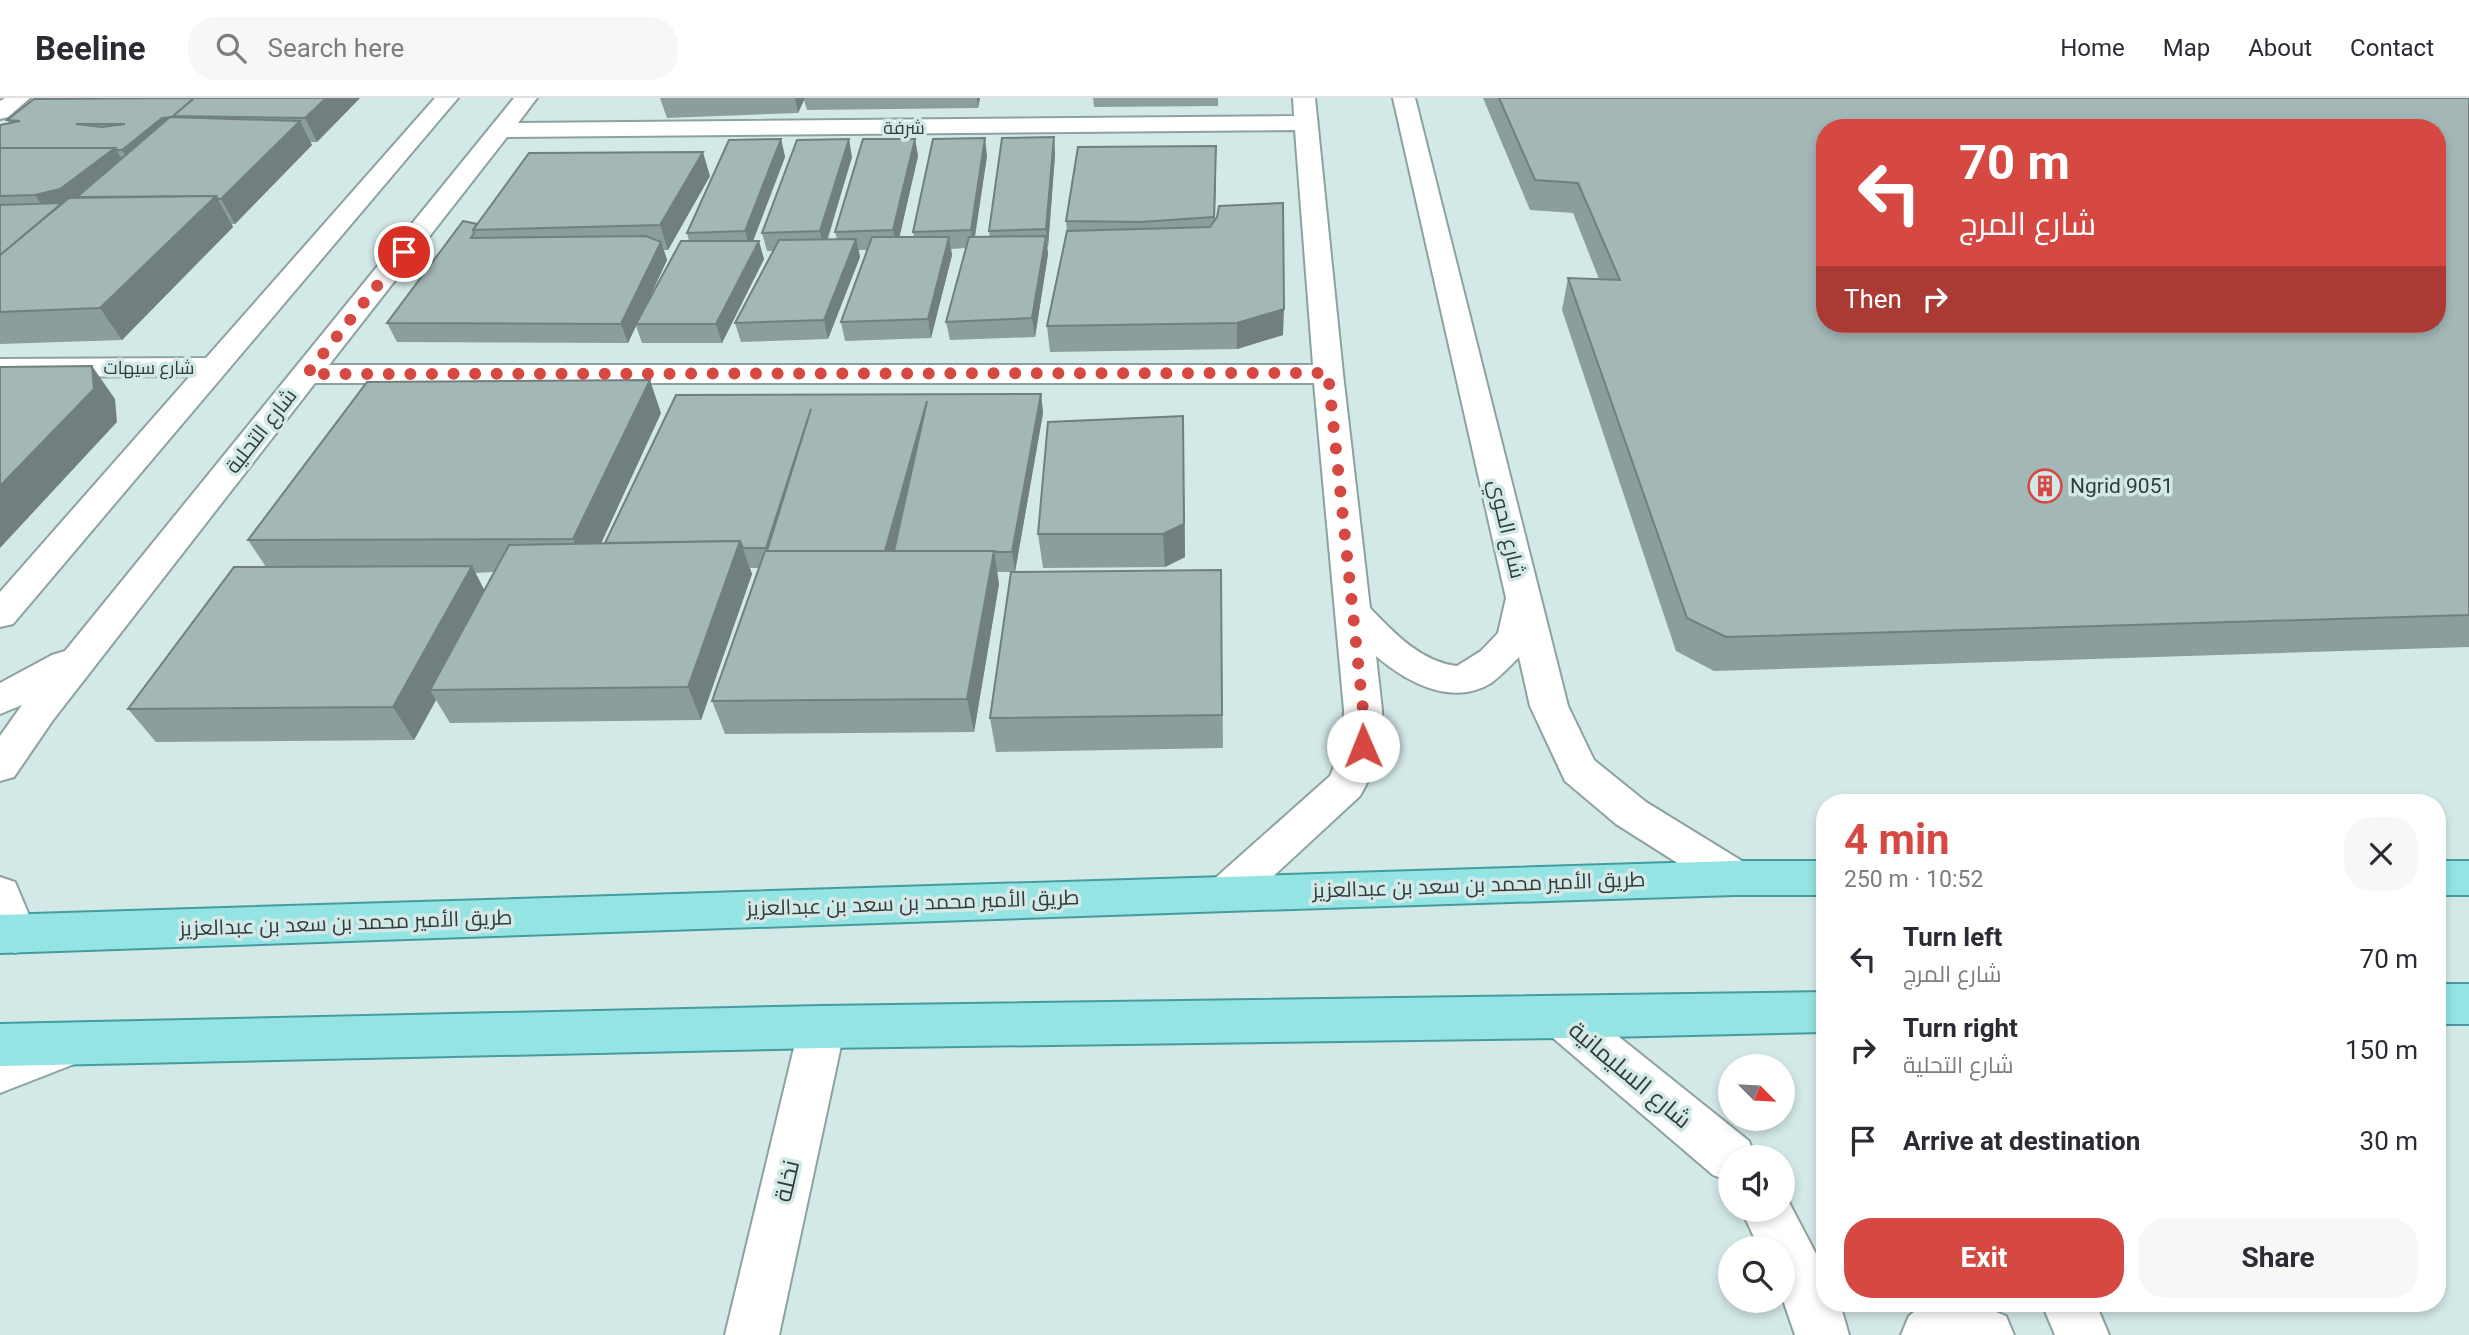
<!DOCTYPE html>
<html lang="en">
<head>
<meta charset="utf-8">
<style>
	body { margin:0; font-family:Roboto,Cairo,sans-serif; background:#f7f7f7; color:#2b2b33; height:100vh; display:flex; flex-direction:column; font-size:26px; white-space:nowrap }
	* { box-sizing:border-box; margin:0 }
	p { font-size:23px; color:#7c7c81 }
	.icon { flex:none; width:38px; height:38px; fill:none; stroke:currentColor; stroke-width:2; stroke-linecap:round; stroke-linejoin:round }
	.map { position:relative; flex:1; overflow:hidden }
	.sheet { position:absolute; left:1816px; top:696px; width:630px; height:518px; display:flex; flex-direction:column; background:#fff; border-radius:28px; box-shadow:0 4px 10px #0003 }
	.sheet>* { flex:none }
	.hud { position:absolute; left:1816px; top:21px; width:630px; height:214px; border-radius:28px; box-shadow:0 4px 10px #0003; background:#d64842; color:#fff; overflow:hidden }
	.needle { width:46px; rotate:114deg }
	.controls { position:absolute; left:1718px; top:956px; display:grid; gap:14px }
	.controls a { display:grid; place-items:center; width:77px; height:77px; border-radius:50%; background:#fff; box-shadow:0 4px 10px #0003; font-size:35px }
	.pin { position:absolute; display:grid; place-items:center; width:60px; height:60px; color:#fff; margin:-30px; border:4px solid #fff; border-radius:50%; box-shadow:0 2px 7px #0007 }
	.me { position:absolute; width:77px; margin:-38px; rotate:359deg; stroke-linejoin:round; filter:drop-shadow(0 0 5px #0008) }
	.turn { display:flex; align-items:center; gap:24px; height:147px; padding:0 28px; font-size:32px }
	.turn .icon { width:91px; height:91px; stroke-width:2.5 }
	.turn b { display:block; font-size:49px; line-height:60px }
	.then { display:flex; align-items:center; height:66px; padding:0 28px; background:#0003; gap:14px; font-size:26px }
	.round { display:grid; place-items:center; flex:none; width:74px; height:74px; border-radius:28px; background:#f7f7f7 }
	.headline { display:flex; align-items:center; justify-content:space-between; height:119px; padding:0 28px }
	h1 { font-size:42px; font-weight:700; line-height:52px; color:#d64842 }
	.action { display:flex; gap:14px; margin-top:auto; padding:14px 28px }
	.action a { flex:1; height:80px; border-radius:28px; background:#d64842; color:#fff; font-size:28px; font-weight:700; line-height:80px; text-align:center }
	.action a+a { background:#f7f7f7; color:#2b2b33 }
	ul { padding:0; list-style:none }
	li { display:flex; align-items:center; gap:21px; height:91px; padding:0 28px }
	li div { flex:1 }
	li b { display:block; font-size:26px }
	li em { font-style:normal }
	header { display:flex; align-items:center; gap:42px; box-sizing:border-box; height:98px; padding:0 35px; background:#fff; border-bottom:2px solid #e1e1e2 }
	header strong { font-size:33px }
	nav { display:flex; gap:38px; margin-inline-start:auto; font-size:24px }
	.search { width:490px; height:63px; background:#f7f7f7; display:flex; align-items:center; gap:18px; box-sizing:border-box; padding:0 24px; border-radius:28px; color:#7c7c81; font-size:26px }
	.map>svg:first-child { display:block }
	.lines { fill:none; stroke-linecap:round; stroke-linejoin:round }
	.minor-casing { stroke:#8da1a0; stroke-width:4 }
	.major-casing { stroke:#449d9c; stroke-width:4 }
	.minor { fill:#fff; fill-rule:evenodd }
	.major { fill:#94e4e3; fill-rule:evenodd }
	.wall { fill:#8b9d9d; fill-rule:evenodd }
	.shaded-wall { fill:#71807f }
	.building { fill:#a2b7b6; stroke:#71807f; stroke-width:2; fill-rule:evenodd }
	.route { stroke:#d64842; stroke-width:12; stroke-dasharray:0 21.6 }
	.labels { text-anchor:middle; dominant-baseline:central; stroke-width:7; stroke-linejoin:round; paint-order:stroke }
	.far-street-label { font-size:18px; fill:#333b3b; stroke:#d3e9e8 }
	.street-label { font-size:21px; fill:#333b3b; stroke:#d3e9e8 }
	.poi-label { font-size:21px; fill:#333b3b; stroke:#d3e9e8; text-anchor:start }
	.near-street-label { font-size:24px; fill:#333b3b; stroke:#d3e9e8 }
</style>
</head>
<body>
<header>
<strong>Beeline</strong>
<div class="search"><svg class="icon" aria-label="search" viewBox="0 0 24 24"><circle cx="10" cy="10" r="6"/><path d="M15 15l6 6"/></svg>Search here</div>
<nav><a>Home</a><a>Map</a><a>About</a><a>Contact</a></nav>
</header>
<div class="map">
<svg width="2469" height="1237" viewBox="0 0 2469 1237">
	<rect width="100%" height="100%" fill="#d3e9e8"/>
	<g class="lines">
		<defs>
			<g id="minor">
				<polygon points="5,0 30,0 8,19 0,21 0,3"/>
				<polygon points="435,0 458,0 13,526 0,529 0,494 190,278 0,279 0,261 206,260"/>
				<path d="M514 0H537L518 25 1294 18 1293 0H1315L1343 276 1370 510C1394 535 1421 564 1457 568L1481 553 1498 535 1506 500 1393 0H1415L1568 608 1594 662 1646 704 1750 768 1756 780 1750 792 1735 797 1720 792 1616 726 1565 683 1530 608 1519 559C1510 568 1501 578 1491 585 1452 609 1406 584 1376 558L1382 612 1383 647 1366 687 1360 698 1242 807 1227 813 1212 807 1205 795 1212 783 1330 678 1343 647 1344 612 1314 285H315L53 622 14 679 0 683V638L22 607 0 616V585L52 557 65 553ZM1295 32 1313 267H329L507 39Z"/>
				<polygon points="0,779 15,784 37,836 31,849 15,855 0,849"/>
				<polygon points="1562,900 1578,906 1749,1043 1755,1059 1731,1059 1731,1084 1713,1077 1546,934 1539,920 1546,906"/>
				<polygon points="822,908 838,914 845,929 779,1237 725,1237 799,929 806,914"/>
				<polygon points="60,929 77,935 84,950 77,965 0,995 0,951"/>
				<polygon points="1783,1093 1825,1173 1825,1206 1840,1206 1849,1237 1795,1237 1783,1202 1783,1150 1759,1150 1741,1111 1783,1111"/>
				<path d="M1924 1206C1956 1206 1976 1205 2006 1218L2014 1237H1901L1909 1218Z"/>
				<polygon points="2042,1206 2096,1206 2109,1237 2055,1237"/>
			</g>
			<g id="major">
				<polygon points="1735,763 1825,763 1825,797 1735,797 1227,813 0,855 0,817"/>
				<rect x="2438" y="763" width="31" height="34"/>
				<rect x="2438" y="886" width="31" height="40"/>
				<polygon points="1825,894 1825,934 1562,940 822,950 0,968 0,926 822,908"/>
			</g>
		</defs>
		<use href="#minor" class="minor-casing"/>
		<use href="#major" class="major-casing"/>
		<use href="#minor" class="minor"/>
		<use href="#major" class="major"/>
	</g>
	<g class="wall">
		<polygon points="33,0 360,0 317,44 310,44 312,47 235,126 232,126 233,129 122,242 0,246 0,27 9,25 7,22 33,1"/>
		<polygon points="660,0 980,0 978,10 807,12 804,2 798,15 667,20"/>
		<polygon points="1093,0 1218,0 1218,8 1094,9"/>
		<polygon points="1483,0 2469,0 2469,549 1714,573 1676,553 1562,212 1568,180 1599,181 1573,115 1530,112"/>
		<polygon points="1054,39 1055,57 1048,149 1047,149 1048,156 1035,239 950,242 946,224 966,150 951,151 952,157 931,240 845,243 841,224 867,152 859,152 860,159 828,241 741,244 735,225 773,153 767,153 762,135 852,59 828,141 837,141 835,134 915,41 918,58 899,139 914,139 913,134 987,58 975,139 990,139 989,133"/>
		<polygon points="781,41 785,59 753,143 764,161 722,245 642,245 636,228 628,245 397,244 387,225 477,126 710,78 668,152 664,152 667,162 646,208 689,143 687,135"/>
		<polygon points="1216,72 1215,123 1283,237 1237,251 1050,254 1047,228 1067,135 1066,123"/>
		<path d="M1041 296 1043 315 1015 474H997L999 486 974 634 725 636 712 603 759 470H750L752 476 701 622 450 625 436 602 414 642 156 644 128 611 266 469 248 442 661 315 601 445H605ZM494 474 484 492 475 475Z"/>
		<polygon points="1183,318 1185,459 1165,469 1043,470 1038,436"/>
		<polygon points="1221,472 1223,650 996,654 990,620"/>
	</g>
	<g class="shaded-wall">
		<polygon points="326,0 360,0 317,44 305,20"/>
		<polygon points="795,0 804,0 804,2 798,15"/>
		<polygon points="977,0 980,0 978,10"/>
		<polygon points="174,19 132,70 122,52 162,20"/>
		<polygon points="300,23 312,47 235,126 221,101"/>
		<polygon points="1054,39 1055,57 1048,149 1046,131"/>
		<polygon points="985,40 987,58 973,150 971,132"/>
		<polygon points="781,41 785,59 750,151 745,133"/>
		<polygon points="849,41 852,59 824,151 820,133"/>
		<polygon points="915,41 918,58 897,150 893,132"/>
		<polygon points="1216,48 1216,72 1214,144 1214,119"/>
		<polygon points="115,50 130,74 52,122 35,97"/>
		<polygon points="703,54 710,78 668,152 660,127"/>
		<polygon points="216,98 233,129 122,242 100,210"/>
		<polygon points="1046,138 1048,156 1035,239 1032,220"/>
		<polygon points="949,139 952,157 931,240 928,221"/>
		<polygon points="856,141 860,159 828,241 824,222"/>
		<polygon points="759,143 764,161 722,245 716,226"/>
		<polygon points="661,144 667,162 637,226 636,226 636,228 628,245 621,226"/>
		<polygon points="1284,211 1283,237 1237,251 1237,225"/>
		<polygon points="92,268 115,301 117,324 0,450 0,388"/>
		<polygon points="650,282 661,315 588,474 573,441"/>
		<polygon points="1041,296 1043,315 1015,474 1012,454"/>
		<polygon points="927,303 931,322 888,476 884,457"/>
		<polygon points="811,311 769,458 766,450"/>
		<polygon points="1183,318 1185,459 1165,469 1163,436"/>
		<polygon points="740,443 752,476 701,622 688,589"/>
		<polygon points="994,453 999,486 974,634 967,601"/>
		<polygon points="472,468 489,501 430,592 436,602 414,642 393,609"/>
	</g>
	<g class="building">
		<polygon points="194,0 326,0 305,20 173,18"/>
		<path d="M194 0 173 18 174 19 162 20 122 52H116L115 50H0V27L20 23 7 22 34 1ZM76 26H125L102 29Z"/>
		<path d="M1499 0H2469V517L1726 539 1687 520 1568 180 1620 182 1578 85 1535 82ZM1825 30H2438V226H1825Z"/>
		<polygon points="170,19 300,23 221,101 218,101 216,98 77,99"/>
		<polygon points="1054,39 1046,131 989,133 1002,40"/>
		<polygon points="985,40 971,132 913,134 933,41"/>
		<polygon points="781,41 745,133 687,135 729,42"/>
		<polygon points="849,41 820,133 762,135 797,42"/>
		<polygon points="863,41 915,41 893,132 835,134"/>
		<polygon points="1216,48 1214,119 1140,124 1066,123 1078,49"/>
		<polygon points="0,50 115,50 60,91 35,97 0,98"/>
		<polygon points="703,54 660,127 473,132 529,55"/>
		<polygon points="216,98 100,210 0,214 0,157 69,100"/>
		<polygon points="62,105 0,157 0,107"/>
		<polygon points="1283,105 1284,211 1237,225 1047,228 1067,133 1210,129 1217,119 1219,108"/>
		<polygon points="463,123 477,126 473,132 474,135 471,140 646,138 661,144 621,226 387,225"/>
		<polygon points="1046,138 1032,220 946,224 969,139"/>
		<polygon points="872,139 949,139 928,221 841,224"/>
		<polygon points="856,141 824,222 735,225 779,142"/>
		<polygon points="681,143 759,143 716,226 636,226"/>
		<polygon points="92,268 94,291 0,388 0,269"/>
		<polygon points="650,282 573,441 248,442 367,284"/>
		<polygon points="1041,296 1012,454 993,454 994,453 894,453 927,303 885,453 767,453 811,311 766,450 743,450 740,443 605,445 676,297"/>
		<polygon points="1183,318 1184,426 1163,436 1038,436 1048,324"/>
		<polygon points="740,443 688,589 430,592 509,447"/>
		<polygon points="765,453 994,453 967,601 712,603"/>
		<polygon points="472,468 393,609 128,611 234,469"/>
		<polygon points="1221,472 1222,617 990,620 1011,474"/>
	</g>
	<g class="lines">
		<polyline class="route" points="404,154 307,276 1328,275 1363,612 1363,648"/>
	</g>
	<defs>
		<symbol id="building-ring" viewBox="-11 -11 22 22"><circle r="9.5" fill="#d3e9e8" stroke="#d64842" stroke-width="1.5"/><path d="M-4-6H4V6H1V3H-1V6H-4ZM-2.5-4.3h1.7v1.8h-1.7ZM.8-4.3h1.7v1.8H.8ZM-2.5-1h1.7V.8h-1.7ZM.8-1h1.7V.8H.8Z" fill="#d64842"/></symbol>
	</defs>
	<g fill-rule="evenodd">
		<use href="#building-ring" x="2026" y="369" width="38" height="38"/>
	</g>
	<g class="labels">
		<g class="far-street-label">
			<text x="904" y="29">شرفة</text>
			<text x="149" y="269">شارع سيهات</text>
		</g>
		<g class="street-label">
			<text transform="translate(261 333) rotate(-52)">شارع التحلية</text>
			<text transform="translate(1507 431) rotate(77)">شارع الحوي</text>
			<text transform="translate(1479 787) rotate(-2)">طريق الأمير محمد بن سعد بن عبدالعزيز</text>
			<text transform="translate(913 805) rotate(-2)">طريق الأمير محمد بن سعد بن عبدالعزيز</text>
			<text transform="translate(346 825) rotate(-2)">طريق الأمير محمد بن سعد بن عبدالعزيز</text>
		</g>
		<g class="poi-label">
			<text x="2070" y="388">Ngrid 9051</text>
		</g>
		<g class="near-street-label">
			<text transform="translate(1630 977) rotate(40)">شارع السليمانية</text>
			<text transform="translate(787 1083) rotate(-77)">نخلة</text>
		</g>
	</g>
</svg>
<div class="controls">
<a><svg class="needle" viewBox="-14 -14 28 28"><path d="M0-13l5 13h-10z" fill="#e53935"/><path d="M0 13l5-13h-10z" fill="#7c7c81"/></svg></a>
<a><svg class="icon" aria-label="sound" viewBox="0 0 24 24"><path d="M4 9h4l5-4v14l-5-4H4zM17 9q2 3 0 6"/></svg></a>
<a><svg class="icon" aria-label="search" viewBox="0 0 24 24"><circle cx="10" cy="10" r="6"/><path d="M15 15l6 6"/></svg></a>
</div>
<div class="pin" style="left:404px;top:154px;background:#d93025"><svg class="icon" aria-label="arrive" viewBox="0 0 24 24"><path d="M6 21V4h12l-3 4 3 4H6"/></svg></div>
<svg class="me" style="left:1363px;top:648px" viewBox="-20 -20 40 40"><circle r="19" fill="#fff"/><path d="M0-13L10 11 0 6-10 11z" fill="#d64842"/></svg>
<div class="hud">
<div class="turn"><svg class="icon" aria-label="left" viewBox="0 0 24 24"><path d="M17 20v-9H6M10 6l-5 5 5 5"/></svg><div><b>70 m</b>شارع المرج</div></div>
<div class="then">Then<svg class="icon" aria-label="right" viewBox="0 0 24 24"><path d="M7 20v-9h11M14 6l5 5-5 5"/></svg></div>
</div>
<section class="sheet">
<div class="headline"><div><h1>4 min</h1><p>250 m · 10:52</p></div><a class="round"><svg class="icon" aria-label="close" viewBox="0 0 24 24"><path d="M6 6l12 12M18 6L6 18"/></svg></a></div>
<ul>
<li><svg class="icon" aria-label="left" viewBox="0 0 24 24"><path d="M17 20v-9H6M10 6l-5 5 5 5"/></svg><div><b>Turn left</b><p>شارع المرج</p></div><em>70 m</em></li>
<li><svg class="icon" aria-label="right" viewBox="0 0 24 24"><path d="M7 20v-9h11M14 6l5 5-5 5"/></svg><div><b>Turn right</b><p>شارع التحلية</p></div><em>150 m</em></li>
<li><svg class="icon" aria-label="arrive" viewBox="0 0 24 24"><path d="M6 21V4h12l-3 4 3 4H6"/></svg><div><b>Arrive at destination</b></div><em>30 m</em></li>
</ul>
<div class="action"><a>Exit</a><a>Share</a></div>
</section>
</div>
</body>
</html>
